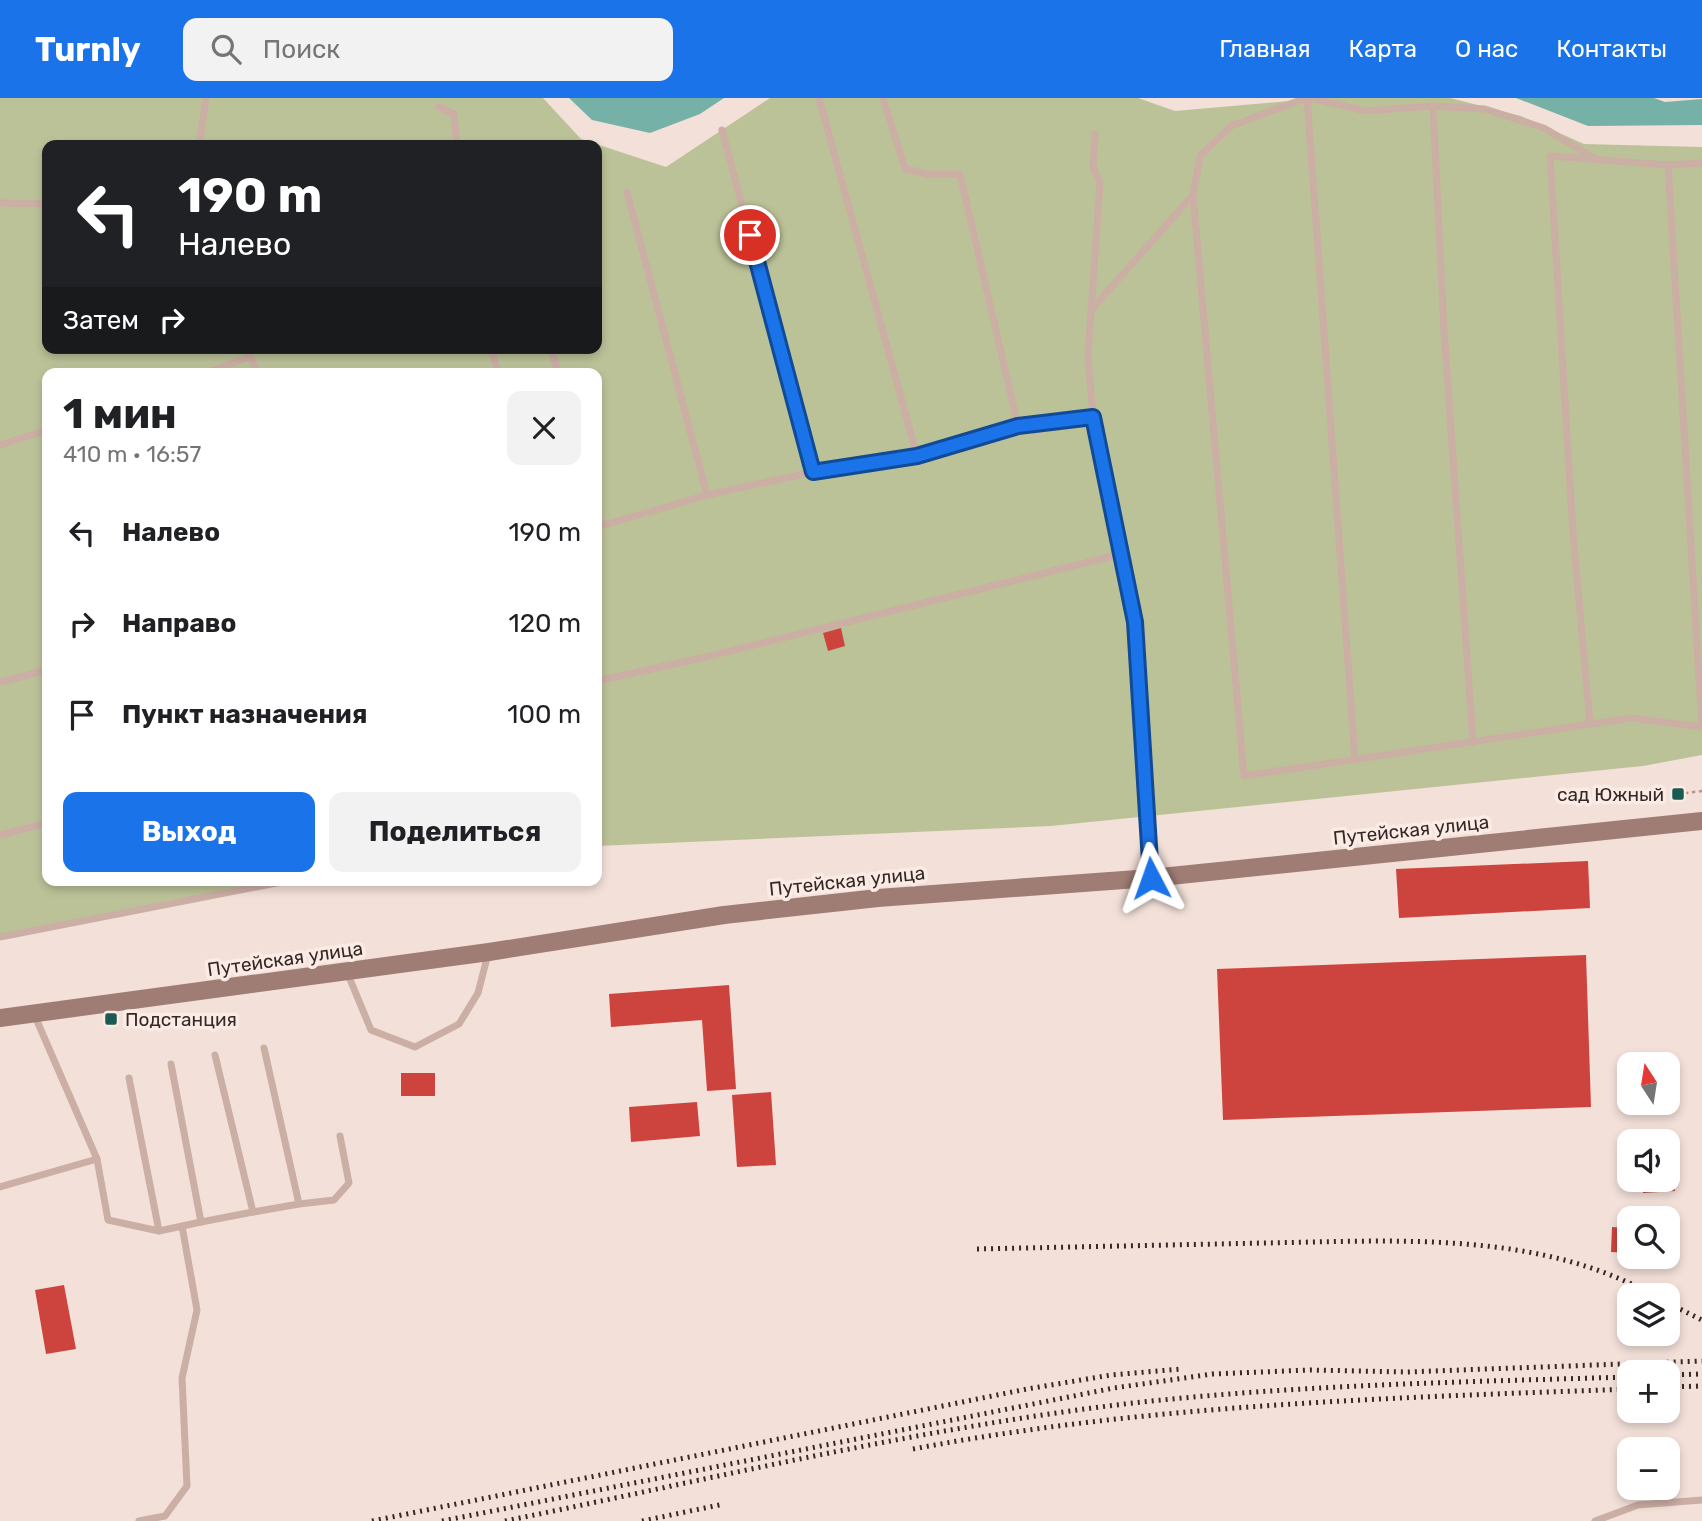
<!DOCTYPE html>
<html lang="ru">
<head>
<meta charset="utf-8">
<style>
	body { margin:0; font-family:Rubik,sans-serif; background:#f2f2f2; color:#202124; height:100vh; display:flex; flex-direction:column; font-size:26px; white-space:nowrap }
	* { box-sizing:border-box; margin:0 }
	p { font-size:23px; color:#757577 }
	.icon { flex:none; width:38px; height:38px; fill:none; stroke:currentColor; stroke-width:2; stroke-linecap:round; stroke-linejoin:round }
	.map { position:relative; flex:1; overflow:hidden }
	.drawer { position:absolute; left:42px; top:270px; width:560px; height:518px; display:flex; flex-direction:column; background:#fff; border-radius:14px; box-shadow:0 4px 10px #0003 }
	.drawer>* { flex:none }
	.banner { position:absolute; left:42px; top:42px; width:560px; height:214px; border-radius:14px; box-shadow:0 4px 10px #0003; background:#202124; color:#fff; overflow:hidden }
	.needle { width:46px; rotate:348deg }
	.controls { position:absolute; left:1617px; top:954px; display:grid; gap:14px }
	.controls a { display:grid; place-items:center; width:63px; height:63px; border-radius:14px; background:#fff; box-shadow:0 4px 10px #0003; font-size:35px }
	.pin { position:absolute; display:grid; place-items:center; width:60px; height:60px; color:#fff; margin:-30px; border:4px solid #fff; border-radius:50%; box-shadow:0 2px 7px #0007 }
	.me { position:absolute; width:77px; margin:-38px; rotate:356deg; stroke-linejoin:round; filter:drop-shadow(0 0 5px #0008) }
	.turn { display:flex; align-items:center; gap:24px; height:147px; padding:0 21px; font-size:32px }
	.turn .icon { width:91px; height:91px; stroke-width:2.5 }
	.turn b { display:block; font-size:49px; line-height:60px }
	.then { display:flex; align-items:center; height:66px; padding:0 21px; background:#0003; gap:14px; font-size:26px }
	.round { display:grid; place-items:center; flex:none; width:74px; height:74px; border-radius:14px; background:#f2f2f2 }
	.overview { display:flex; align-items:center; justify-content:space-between; height:119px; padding:0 21px }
	h1 { font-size:42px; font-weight:700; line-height:52px }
	.action { display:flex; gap:14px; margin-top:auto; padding:14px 21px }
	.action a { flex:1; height:80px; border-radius:14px; background:#1a73e8; color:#fff; font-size:28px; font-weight:700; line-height:80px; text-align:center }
	.action a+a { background:#f2f2f2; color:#202124 }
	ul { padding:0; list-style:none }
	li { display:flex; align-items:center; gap:21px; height:91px; padding:0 21px }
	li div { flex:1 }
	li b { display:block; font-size:26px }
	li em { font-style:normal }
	header { display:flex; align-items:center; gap:42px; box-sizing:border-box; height:98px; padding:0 35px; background:#1a73e8; color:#fff }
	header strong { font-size:33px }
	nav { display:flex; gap:38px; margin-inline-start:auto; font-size:24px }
	.search { width:490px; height:63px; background:#f2f2f2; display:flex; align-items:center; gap:18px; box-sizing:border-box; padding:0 24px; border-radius:14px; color:#757577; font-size:26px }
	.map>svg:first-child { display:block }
	.green { fill:#bcc298; fill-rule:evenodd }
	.water { fill:#76b1a8 }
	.building { fill:#cc443d }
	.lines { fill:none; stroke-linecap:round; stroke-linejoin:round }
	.path { stroke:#b7988e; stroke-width:2.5; stroke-dasharray:3.5 3.5; stroke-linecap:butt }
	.lane { stroke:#cbaea4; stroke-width:7 }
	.secondary { stroke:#9f7d75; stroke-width:18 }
	.rail { stroke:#362826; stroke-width:5; stroke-dasharray:2 5; stroke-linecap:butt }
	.route-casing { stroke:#114b97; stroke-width:18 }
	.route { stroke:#1a73e8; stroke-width:12 }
	.poi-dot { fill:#1a5a52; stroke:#faece5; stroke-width:2.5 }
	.labels { text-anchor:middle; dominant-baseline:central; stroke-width:7; stroke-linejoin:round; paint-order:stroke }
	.poi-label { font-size:19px; fill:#362826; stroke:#faece5; text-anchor:end }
	.street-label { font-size:19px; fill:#362826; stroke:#faece5 }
</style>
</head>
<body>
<header>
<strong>Turnly</strong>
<div class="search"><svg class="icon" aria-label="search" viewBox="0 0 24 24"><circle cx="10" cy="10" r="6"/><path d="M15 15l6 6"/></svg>Поиск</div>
<nav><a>Главная</a><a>Карта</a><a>О нас</a><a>Контакты</a></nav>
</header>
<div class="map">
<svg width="1702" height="1423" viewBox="0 0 1702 1423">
	<rect width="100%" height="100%" fill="#f3e1d9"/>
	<path class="green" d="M0 0H543L581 41 666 69 770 0H1138L1175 13 1323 0H1450L1521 18 1584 46 1702 49V657L1643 668 1051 728 597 748V275H47V782H304L0 838ZM47 47H597V250H47Z"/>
	<g class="water">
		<polygon points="569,0 724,0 700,16 650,35 592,22"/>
		<polygon points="1516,0 1654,0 1665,4 1702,1 1702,27 1588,28"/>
	</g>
	<g class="building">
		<polygon points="841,530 845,548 828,553 823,535"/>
		<polygon points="1588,763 1590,810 1399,820 1396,771"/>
		<polygon points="1586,857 1591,1009 1223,1022 1217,871"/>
		<polygon points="729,887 736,991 707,993 702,922 611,929 609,896"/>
		<rect x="401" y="975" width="34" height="23"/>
		<polygon points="771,994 776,1067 737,1069 732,997"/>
		<polygon points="697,1004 700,1038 631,1044 629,1009"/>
		<polygon points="1672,1036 1675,1093 1643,1095 1643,1082 1668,1082 1668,1043 1641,1043 1641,1037"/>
		<polygon points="1612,1129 1629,1130 1629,1155 1611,1154"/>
		<polygon points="64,1187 76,1251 46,1256 35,1192"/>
	</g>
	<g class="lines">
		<polyline class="path" points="1678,696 1702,693"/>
		<g class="lane">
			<polyline points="819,0 917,358"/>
			<polyline points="883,0 905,71 928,76 960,76 1018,328"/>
			<polyline points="1307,0 1355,661"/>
			<polyline points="1310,0 1366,13 1433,8 1485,11 1544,30 1594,60"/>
			<polyline points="1433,8 1444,232 1473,644"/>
			<polyline points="439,9 454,16 457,47"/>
			<polyline points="722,32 813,374"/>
			<polyline points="1095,36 1093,69 1100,84 1088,258 1093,319 1135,524 1151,780"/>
			<polyline points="199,47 206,0"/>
			<polyline points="627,94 707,397"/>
			<polyline points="1193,97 1244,678 1631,620 1702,629 1668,67 1702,65"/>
			<polyline points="0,105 47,106"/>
			<polyline points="1091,212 1193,97 1200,58 1231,28 1306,0"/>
			<polyline points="246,250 258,275"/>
			<polyline points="491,250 498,275"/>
			<polyline points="551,250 558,275"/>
			<polyline points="205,275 250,259"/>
			<polyline points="0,347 47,332"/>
			<polyline points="597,414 601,427"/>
			<polyline points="597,429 707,397 813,374 917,358 1018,328 1093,319"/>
			<polyline points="597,583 710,558 1121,456"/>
			<polyline points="0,584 47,572"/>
			<polyline points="1590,626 1573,435 1550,58 1668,67"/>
			<polyline points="0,737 47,725"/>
			<polyline points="0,839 292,782"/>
			<polyline points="347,874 371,932 415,949 459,926 478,895 488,856"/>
			<polyline points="34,916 97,1061 108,1122 159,1133 129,980"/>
			<polyline points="0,1089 97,1061"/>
			<polyline points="299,1106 334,1102 349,1085 340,1038"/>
			<polyline points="253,1114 299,1106 264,950"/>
			<polyline points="201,1124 253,1114 215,957"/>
			<polyline points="159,1133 201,1124 171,966"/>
			<polyline points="139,1423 165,1418 187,1388 182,1280 197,1212 182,1128"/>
			<polyline points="1595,1423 1638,1407 1702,1402"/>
		</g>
		<polyline class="secondary" points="0,920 489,854 724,817 878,800 1151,780 1702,723"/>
		<g class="rail">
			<path d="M977 1151C1073 1149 1168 1147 1264 1145 1394 1143 1536 1132 1653 1197"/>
			<polyline points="1668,1205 1702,1222"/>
			<polyline points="1668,1277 1702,1276"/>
			<polyline points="1668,1289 1702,1288"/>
			<path d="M913 1351C1150 1306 1389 1300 1629 1291"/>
			<polyline points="372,1423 1027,1291 1111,1277 1181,1271"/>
			<polyline points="442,1423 1114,1290 1212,1276 1310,1272 1407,1274 1702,1263"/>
			<path d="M505 1423C707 1382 911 1332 1116 1307 1286 1287 1458 1284 1629 1279"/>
			<polyline points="642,1423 724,1406"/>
		</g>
	</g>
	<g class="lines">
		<defs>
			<polyline id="route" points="750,137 813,374 917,358 1018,328 1093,319 1135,524 1151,780"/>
		</defs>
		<use href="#route" class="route-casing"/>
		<use href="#route" class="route"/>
	</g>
	<g class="poi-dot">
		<rect x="1671" y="689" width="14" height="14" rx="3.5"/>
		<rect x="104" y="914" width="14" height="14" rx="3.5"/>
	</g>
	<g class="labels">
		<g class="poi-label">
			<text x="1664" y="696">сад Южный</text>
			<text x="125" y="921" text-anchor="start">Подстанция</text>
		</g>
		<g class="street-label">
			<text transform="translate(1411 732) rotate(-6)">Путейская улица</text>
			<text transform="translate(847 783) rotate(-6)">Путейская улица</text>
			<text transform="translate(285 861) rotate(-8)">Путейская улица</text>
		</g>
	</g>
</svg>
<div class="controls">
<a><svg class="needle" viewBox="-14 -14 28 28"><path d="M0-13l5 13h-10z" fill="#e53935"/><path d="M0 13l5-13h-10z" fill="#757577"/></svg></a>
<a><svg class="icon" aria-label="sound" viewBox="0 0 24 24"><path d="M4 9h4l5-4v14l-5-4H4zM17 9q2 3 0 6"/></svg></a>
<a><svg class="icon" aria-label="search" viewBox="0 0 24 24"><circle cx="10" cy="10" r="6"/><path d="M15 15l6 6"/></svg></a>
<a><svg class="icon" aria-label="layers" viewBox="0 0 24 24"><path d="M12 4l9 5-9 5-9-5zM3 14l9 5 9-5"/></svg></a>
<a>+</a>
<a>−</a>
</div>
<div class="pin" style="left:750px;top:137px;background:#d93025"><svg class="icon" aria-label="arrive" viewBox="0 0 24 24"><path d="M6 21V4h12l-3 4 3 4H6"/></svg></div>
<svg class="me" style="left:1151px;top:780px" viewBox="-20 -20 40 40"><path d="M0-17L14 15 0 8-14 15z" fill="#1a73e8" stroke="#fff" stroke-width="4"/></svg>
<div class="banner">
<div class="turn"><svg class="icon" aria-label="left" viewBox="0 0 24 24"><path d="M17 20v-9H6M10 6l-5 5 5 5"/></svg><div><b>190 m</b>Налево</div></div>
<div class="then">Затем<svg class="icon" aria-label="right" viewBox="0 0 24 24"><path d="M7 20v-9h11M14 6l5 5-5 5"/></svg></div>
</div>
<section class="drawer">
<div class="overview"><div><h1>1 мин</h1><p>410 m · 16:57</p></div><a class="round"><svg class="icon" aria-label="close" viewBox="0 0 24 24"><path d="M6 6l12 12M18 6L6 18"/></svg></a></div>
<ul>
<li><svg class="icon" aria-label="left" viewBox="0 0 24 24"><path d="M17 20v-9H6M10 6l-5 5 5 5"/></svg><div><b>Налево</b></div><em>190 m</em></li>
<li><svg class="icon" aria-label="right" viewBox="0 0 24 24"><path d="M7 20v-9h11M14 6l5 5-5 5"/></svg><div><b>Направо</b></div><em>120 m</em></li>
<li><svg class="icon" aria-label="arrive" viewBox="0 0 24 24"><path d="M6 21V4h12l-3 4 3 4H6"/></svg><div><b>Пункт назначения</b></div><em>100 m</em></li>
</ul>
<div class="action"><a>Выход</a><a>Поделиться</a></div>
</section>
</div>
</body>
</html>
